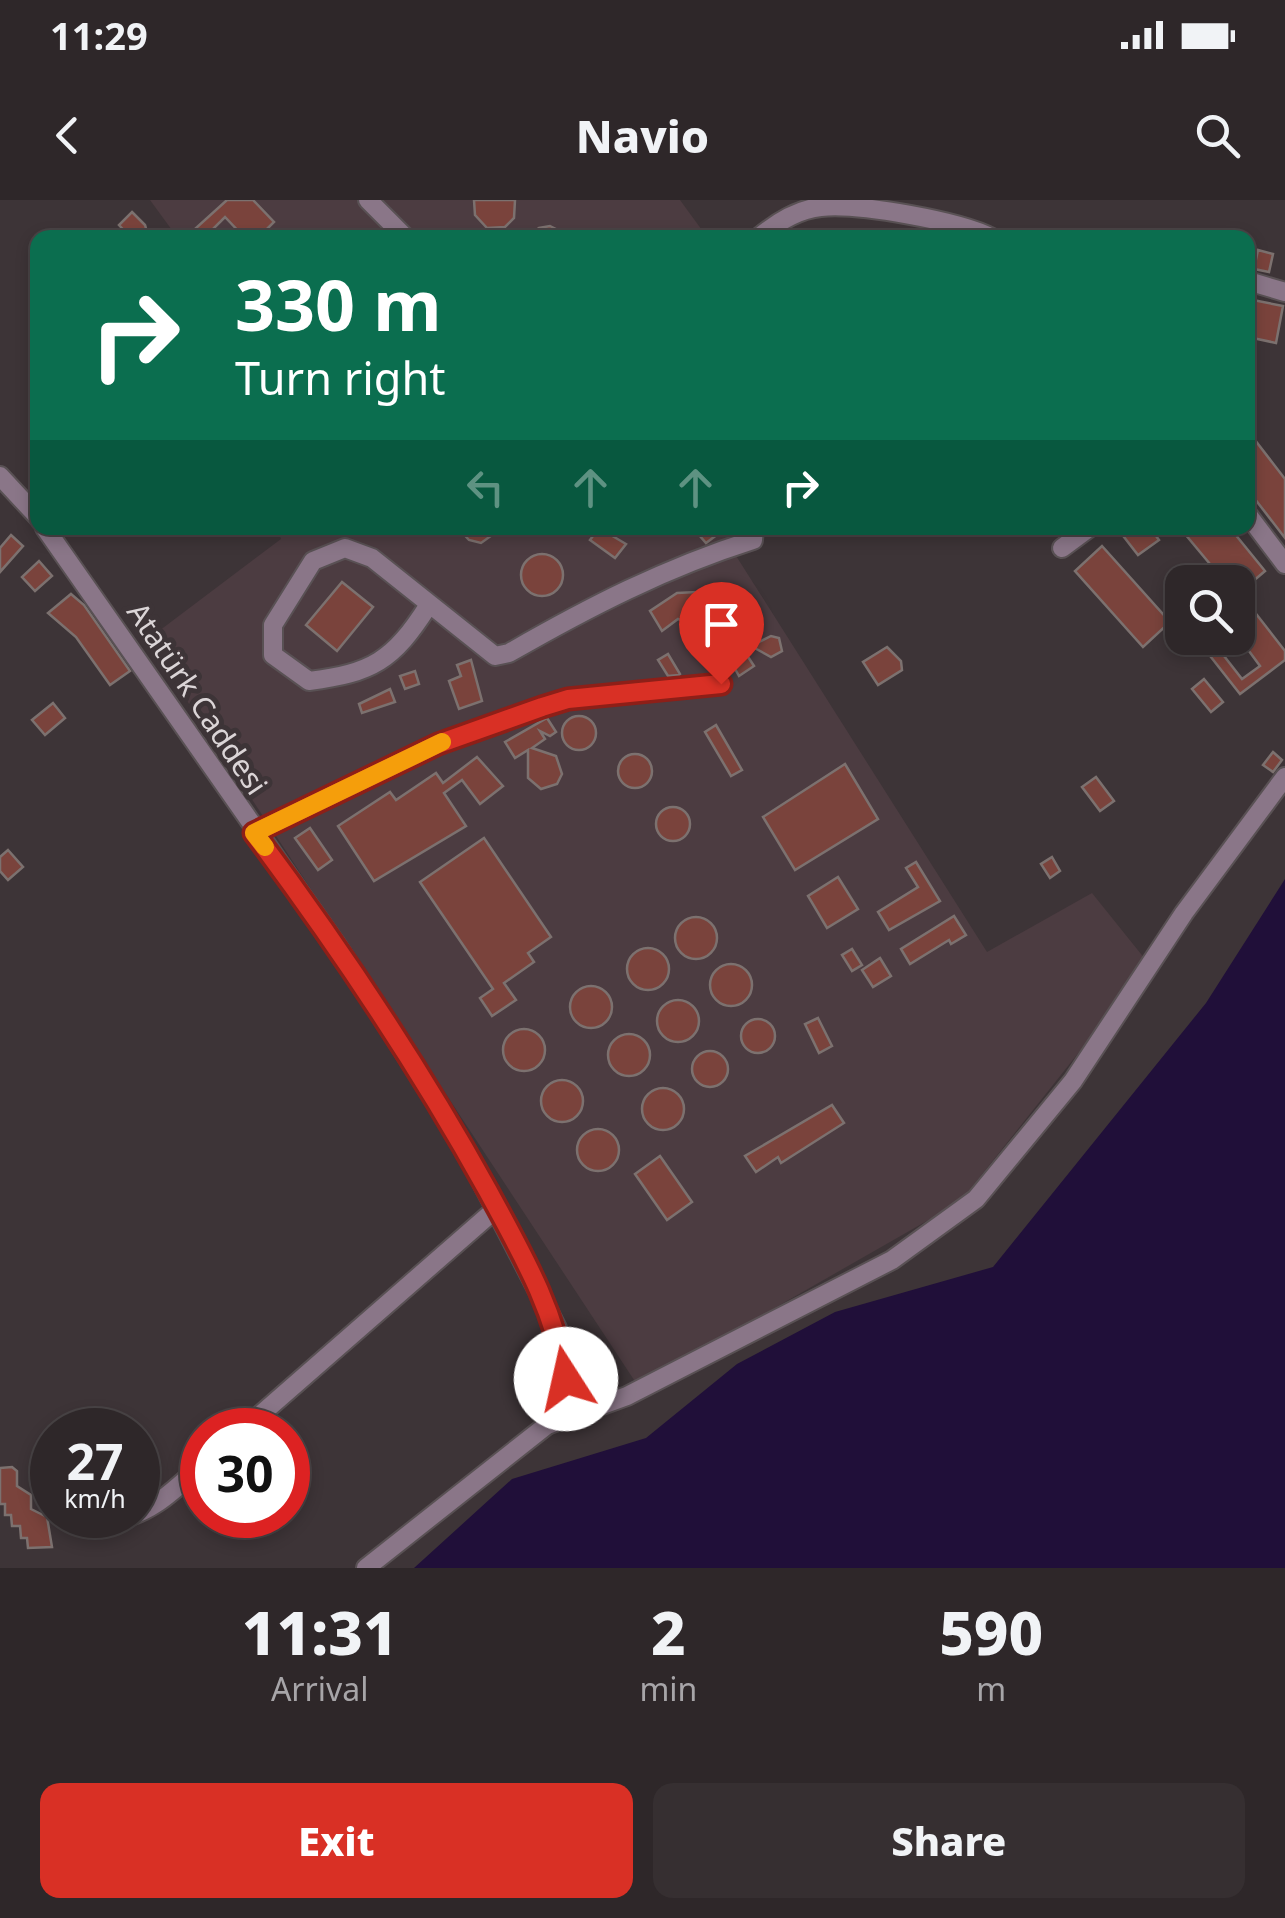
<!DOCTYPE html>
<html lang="en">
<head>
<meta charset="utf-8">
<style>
	body { margin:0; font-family:"Noto Sans",sans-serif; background:#362f31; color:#f1f3f6; height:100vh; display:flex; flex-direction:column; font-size:38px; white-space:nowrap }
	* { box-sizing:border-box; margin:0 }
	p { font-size:32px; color:#a7a5a8 }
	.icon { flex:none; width:55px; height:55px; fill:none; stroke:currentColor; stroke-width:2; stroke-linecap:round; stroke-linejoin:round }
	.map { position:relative; height:1368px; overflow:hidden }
	.sheet { display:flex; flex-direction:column; background:#2e2729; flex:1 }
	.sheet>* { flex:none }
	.top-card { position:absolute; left:30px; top:30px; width:1225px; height:305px; border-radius:20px; box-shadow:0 5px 15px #0003,0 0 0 2px #494446; background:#0b6e4f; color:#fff; overflow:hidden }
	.fabs { position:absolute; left:1165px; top:365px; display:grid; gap:20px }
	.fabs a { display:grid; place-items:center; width:90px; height:90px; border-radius:20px; background:#2e2729; box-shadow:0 5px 15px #0003,0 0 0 2px #494446; font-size:50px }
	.speed { position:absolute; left:30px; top:1208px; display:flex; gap:20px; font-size:50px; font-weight:700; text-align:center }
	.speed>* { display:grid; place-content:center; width:130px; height:130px; border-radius:50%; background:#2e2729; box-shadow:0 5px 15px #0003,0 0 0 2px #494446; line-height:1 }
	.speed small { font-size:25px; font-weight:400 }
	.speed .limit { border:15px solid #d22; background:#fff; color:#111 }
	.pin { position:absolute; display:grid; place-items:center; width:85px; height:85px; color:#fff; margin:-102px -42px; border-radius:50% 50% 50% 0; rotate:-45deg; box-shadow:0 0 10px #0007 }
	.pin .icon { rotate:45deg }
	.me { position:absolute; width:110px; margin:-55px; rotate:350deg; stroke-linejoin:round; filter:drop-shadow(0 0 8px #0008) }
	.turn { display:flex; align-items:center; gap:35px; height:210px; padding:0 40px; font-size:45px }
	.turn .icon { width:130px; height:130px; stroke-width:2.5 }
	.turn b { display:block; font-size:70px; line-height:85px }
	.lanes { display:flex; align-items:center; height:95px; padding:0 40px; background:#0003; justify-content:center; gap:50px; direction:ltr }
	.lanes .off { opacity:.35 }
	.eta { display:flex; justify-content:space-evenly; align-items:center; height:170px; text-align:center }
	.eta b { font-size:60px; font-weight:800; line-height:70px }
	.primary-button { display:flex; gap:20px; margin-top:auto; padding:20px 40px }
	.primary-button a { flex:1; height:115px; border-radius:20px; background:#d93025; color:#fff; font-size:40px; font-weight:800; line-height:115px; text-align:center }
	.primary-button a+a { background:#362f31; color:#f1f3f6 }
	.status { display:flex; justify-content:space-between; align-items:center; height:70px; padding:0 50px; background:#2e2729; direction:ltr }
	.status svg { height:28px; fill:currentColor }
	header { display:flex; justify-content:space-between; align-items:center; height:130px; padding:0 40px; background:#2e2729; font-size:45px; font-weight:800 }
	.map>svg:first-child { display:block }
	.built { fill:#4c3c41 }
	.water { fill:#200f39 }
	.building { fill:#7a433c; stroke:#7c716f; stroke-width:2.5 }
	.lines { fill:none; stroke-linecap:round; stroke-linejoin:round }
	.minor-casing { stroke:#595154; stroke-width:22 }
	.minor { stroke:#8a7688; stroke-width:18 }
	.route-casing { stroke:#8d1f18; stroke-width:25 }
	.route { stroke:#d93025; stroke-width:18 }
	.slow { stroke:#f59e0b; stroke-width:18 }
	.labels { text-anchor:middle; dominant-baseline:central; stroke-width:10; stroke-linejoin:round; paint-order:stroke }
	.street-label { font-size:30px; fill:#dbd5d7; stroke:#3d3437 }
</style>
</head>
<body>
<div class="status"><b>11:29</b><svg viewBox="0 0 49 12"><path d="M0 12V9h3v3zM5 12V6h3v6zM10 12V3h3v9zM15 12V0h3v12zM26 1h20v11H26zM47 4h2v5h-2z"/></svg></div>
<header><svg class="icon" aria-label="back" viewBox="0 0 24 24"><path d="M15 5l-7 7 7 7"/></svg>Navio<svg class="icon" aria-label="search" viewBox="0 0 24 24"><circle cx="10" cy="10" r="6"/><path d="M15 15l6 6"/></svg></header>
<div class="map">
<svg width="1285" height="1368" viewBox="0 0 1285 1368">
	<rect width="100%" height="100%" fill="#3d3437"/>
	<g class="built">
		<polygon points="150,0 680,0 707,37 177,37"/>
		<polygon points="277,328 765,328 733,351 987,752 1092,693 1149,764 960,1002 638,1186 147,440 281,339"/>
	</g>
	<polygon class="water" points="1285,679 1285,1368 414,1368 512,1279 646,1238 737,1164 835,1112 993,1067 1206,803"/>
	<g class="building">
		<polygon points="227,0 253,0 274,22 258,38 245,38 225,17 205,37 196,28"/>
		<polygon points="474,0 515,0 514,18 505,27 487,28 475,15"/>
		<polygon points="132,12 145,25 147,32 141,38 131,38 119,25"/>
		<polygon points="550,26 574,38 526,38 539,28"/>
		<polygon points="1258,50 1273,54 1269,72 1254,69"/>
		<polygon points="1248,99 1283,106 1276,143 1248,137"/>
		<polygon points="1248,231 1285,279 1285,338 1248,290"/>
		<polygon points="458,328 502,328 481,343 469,340"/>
		<polygon points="599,328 626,344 615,358 590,340"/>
		<polygon points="693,328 726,328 706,343"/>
		<polygon points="1117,328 1150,328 1159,340 1138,355"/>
		<polygon points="1180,328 1230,328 1265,371 1238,394 1238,382 1225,382"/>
		<polygon points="11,335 23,346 0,372 0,348"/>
		<polygon points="1102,346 1170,422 1143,447 1075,371"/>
		<circle cx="542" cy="375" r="21"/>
		<polygon points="39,361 52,376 35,391 22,377"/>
		<polygon points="342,382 373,407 337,451 306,425"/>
		<polygon points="697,392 716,426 699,438 687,422 678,419 662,431 650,411 677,393"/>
		<polygon points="71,394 84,405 130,471 110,485 76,437 48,413"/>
		<polygon points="1257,415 1285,451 1285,460 1240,494 1196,438 1210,438 1242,479 1260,466 1238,436 1238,417 1243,425"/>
		<polygon points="750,432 757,443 771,436 779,438 782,451 771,457 738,439"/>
		<polygon points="737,440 754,466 739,476 724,449"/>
		<polygon points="887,447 901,461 902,470 878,485 863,462"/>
		<polygon points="668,454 680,474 679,475 668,476 658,460"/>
		<polygon points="471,460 482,501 459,509 449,481 461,476 457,465"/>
		<polygon points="415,471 419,484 405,489 400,476"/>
		<polygon points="1204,479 1223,502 1211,512 1192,489"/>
		<polygon points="390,489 395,502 362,513 359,504"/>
		<polygon points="53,503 65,518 45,535 32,520"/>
		<circle cx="579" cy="533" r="17"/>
		<polygon points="547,518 556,532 550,536 540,531 545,539 532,548 556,556 562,574 557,584 541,589 528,578 528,550 515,558 505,542"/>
		<polygon points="716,525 742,570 731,576 705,532"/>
		<polygon points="1273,552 1282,560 1273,572 1263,565"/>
		<circle cx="635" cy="571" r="17"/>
		<polygon points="477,557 503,586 480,604 462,580 444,593 466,626 374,681 338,626 390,592 396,600 436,573 443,583"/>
		<polygon points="845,564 878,619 795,670 763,617"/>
		<polygon points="1096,577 1114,601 1100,611 1082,587"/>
		<circle cx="673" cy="624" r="17"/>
		<polygon points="310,628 332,660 318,670 295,638"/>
		<polygon points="484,638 551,737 528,753 534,762 504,783 516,800 492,816 480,798 493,789 420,682"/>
		<polygon points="8,650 23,667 8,680 0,671 0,657"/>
		<polygon points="1052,657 1060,671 1050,678 1041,664"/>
		<polygon points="916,662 940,701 889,730 878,712 918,687 906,668"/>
		<polygon points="838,677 858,709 827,728 808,696"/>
		<polygon points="954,716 966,735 951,744 949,740 910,764 901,749"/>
		<circle cx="696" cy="738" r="21"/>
		<circle cx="648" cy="769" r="21"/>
		<polygon points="852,749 862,765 852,771 842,755"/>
		<polygon points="880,758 891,776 873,787 862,770"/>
		<circle cx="731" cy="785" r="21"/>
		<circle cx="591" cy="807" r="21"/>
		<circle cx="678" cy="821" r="21"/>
		<polygon points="818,818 832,846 819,853 805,824"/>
		<circle cx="758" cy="836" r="17"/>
		<circle cx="524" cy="850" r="21"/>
		<circle cx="629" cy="855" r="21"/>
		<circle cx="710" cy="869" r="18"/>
		<circle cx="562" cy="901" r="21"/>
		<circle cx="663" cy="909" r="21"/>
		<polygon points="832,905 844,923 781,963 778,957 756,972 745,956"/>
		<circle cx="598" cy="950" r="21"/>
		<polygon points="660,956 692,1002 667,1020 635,974"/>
		<polygon points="12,1267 17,1271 17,1286 31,1295 31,1309 47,1317 52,1347 28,1348 27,1338 21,1338 20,1326 12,1326 11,1315 5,1315 5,1304 0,1304 0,1268"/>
	</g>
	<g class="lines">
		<defs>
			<g id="minor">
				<polyline points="368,0 406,38"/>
				<path d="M758 38C776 23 798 9 821 7 858 3 960 21 992 38"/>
				<polyline points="1248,81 1285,92"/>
				<polyline points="0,276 38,317"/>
				<polyline points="1248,315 1285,364"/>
				<polyline points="45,328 338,747 462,944 557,1128 567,1179 547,1225"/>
				<polyline points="1062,348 1089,328"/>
				<path d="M428 406C393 461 372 473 309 481L273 455V425L313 361 345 348 372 358 495 456 509 453C589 407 665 368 753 340L754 328"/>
				<polyline points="254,633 438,544 542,507 568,499 721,483"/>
				<polyline points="243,1230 497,1008"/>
				<path d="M119 1319C154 1312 177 1287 202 1265"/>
				<polyline points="366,1368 547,1225 627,1196 892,1060 976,999 1073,881 1184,713 1285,577"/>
			</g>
		</defs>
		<use href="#minor" class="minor-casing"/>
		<use href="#minor" class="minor"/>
	</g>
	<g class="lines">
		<defs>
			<path id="route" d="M566 1179C554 1108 522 1054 488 991 419 866 339 747 254 633L438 544 542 507 568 499 721 484"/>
		</defs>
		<use href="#route" class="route-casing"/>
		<use href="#route" class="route"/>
		<polyline class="slow" points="265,647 254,633 442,542"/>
	</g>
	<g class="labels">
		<g class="street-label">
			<text transform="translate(198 498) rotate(56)">Atatürk Caddesi</text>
		</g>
	</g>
</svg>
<div class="fabs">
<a><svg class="icon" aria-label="search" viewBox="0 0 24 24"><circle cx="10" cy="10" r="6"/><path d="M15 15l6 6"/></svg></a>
</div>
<div class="speed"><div>27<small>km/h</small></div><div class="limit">30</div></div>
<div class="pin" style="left:721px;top:484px;background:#d93025"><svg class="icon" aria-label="arrive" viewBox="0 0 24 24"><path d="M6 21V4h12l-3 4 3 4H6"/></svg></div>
<svg class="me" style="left:566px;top:1179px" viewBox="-20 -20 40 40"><circle r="19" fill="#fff"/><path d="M0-13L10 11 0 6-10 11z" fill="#d93025"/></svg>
<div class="top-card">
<div class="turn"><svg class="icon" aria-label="right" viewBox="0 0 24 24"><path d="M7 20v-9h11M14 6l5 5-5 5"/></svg><div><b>330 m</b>Turn right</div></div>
<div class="lanes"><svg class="icon off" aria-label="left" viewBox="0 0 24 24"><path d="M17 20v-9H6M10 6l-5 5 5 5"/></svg><svg class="icon off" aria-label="ahead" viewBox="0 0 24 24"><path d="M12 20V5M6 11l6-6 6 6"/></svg><svg class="icon off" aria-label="ahead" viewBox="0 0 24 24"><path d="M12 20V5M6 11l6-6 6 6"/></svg><svg class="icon" aria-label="right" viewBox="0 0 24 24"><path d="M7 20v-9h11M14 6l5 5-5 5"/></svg></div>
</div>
</div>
<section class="sheet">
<div class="eta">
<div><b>11:31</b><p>Arrival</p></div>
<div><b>2</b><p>min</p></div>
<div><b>590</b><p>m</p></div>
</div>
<div class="primary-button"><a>Exit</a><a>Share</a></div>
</section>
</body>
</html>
